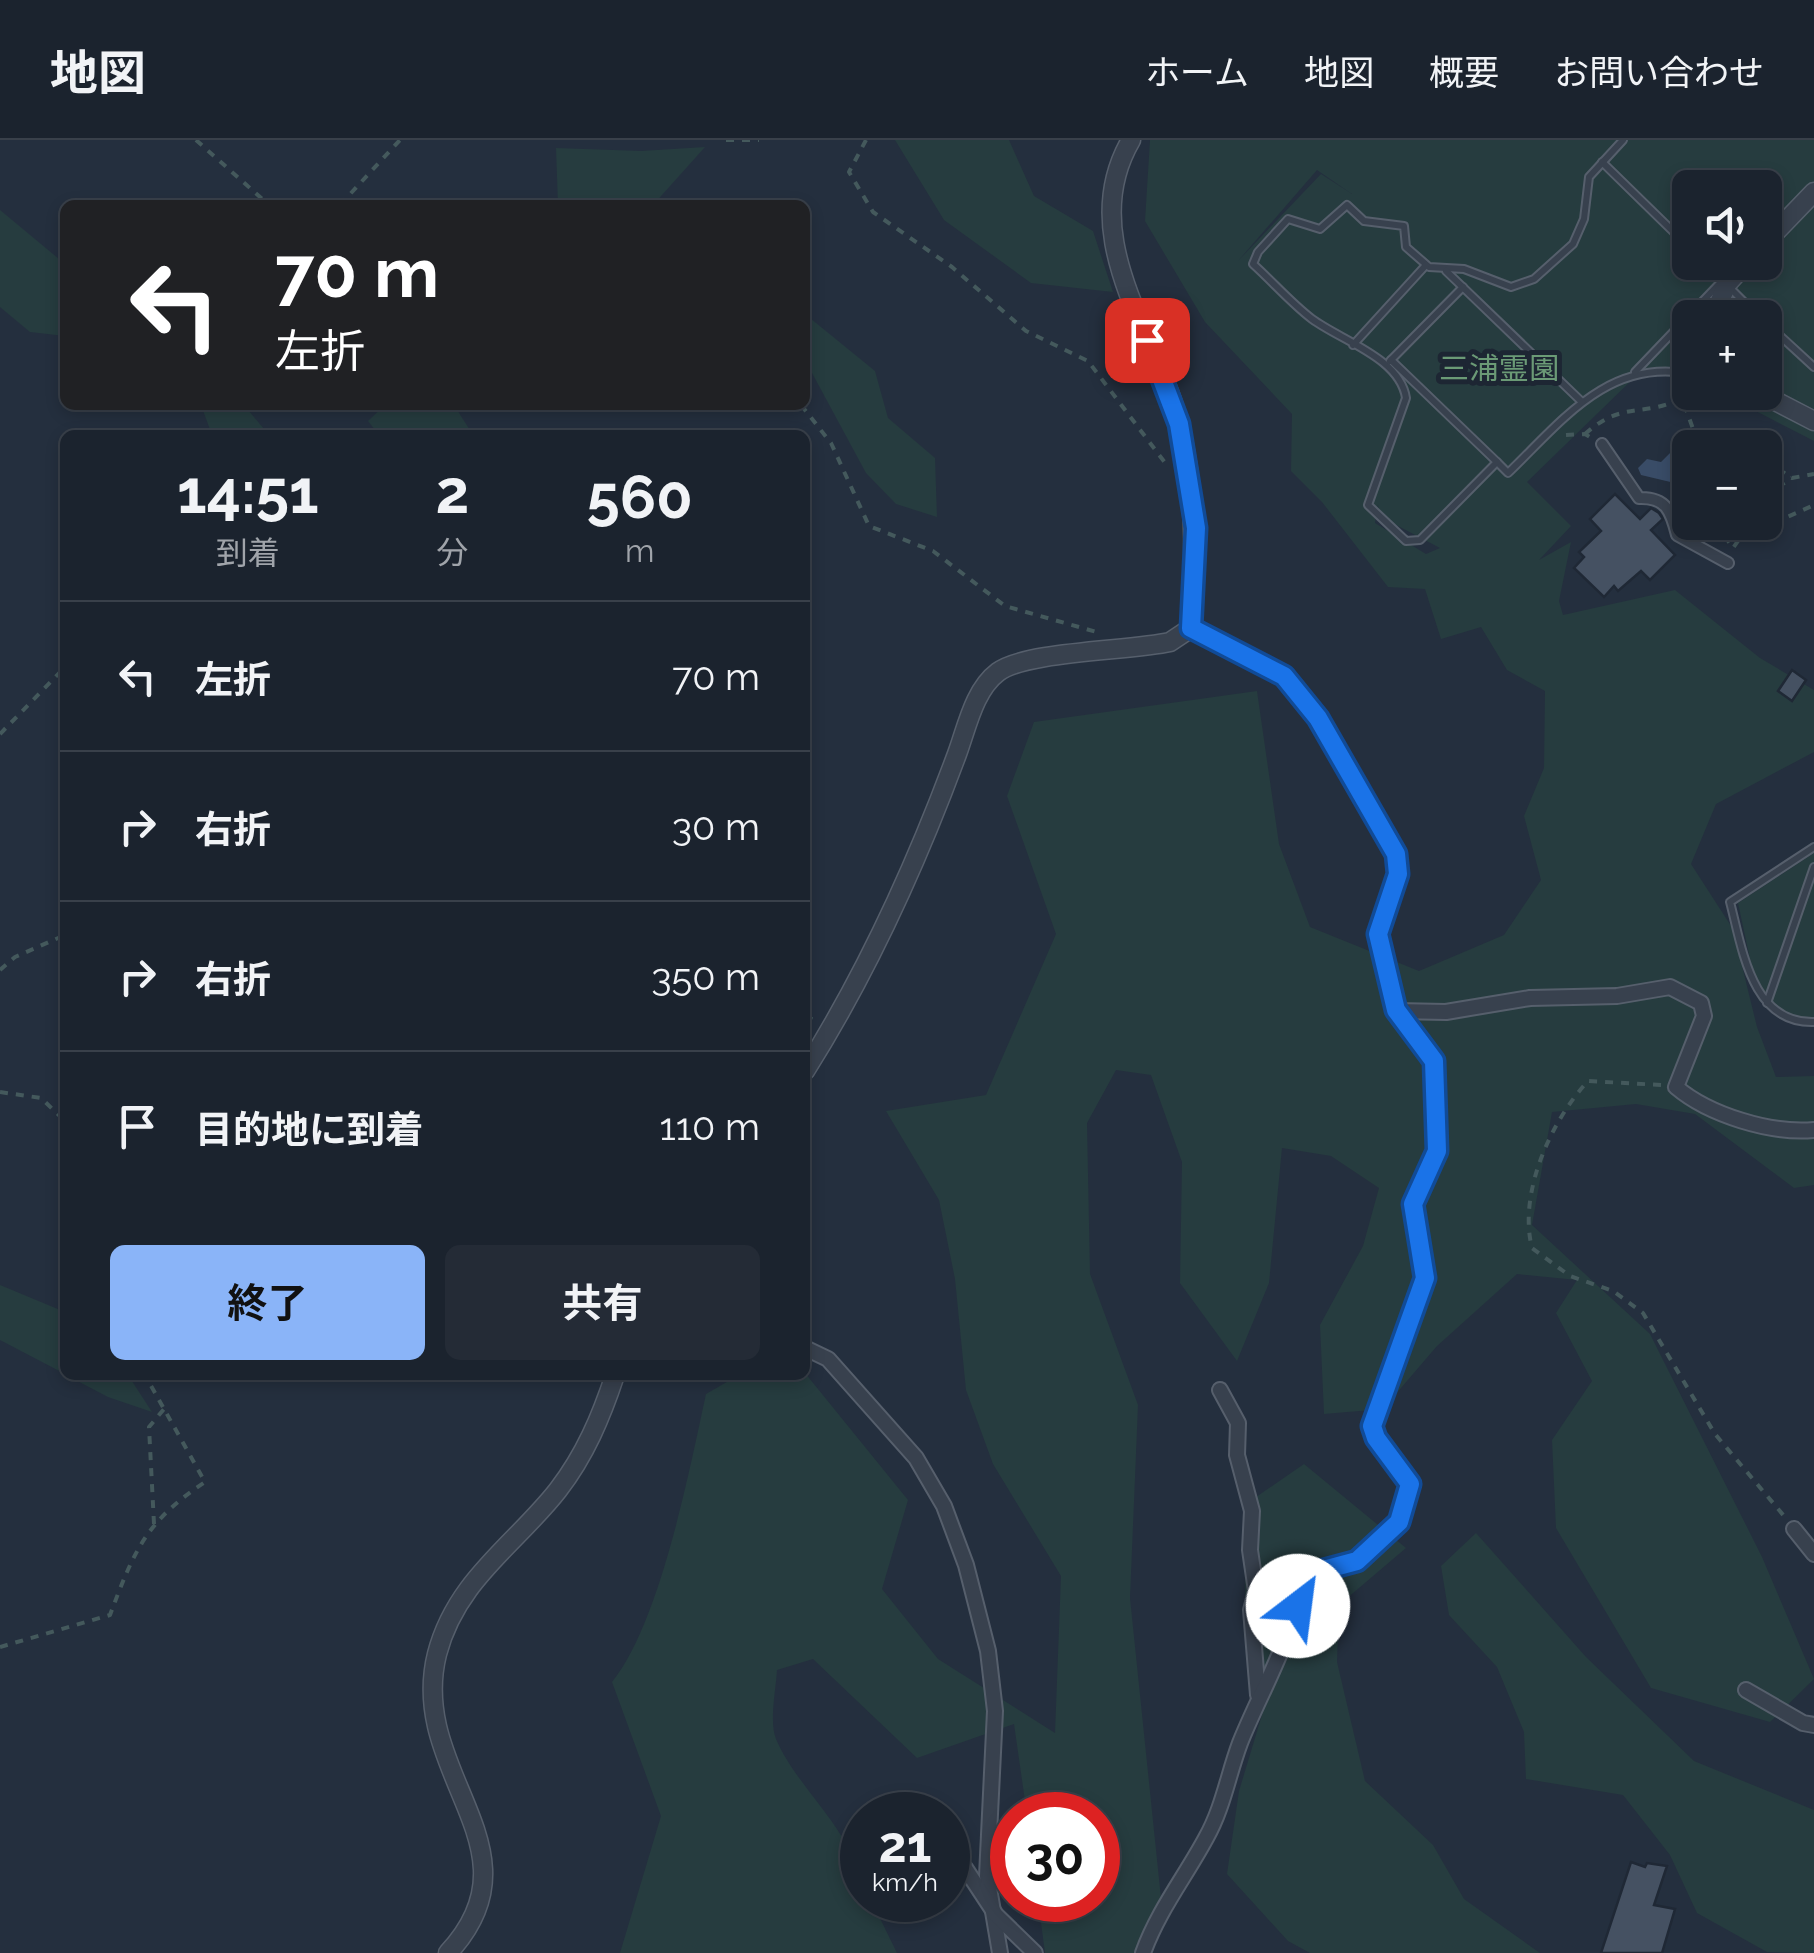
<!DOCTYPE html>
<html lang="ja">
<head>
<meta charset="utf-8">
<style>
	body { margin:0; font-family:Raleway,"Noto Sans JP",sans-serif; background:#242b36; color:#f1f3f6; height:100vh; display:flex; flex-direction:column; font-size:38px; white-space:nowrap }
	* { box-sizing:border-box; margin:0 }
	p { font-size:32px; color:#a0a4aa }
	.icon { flex:none; width:55px; height:55px; fill:none; stroke:currentColor; stroke-width:2; stroke-linecap:round; stroke-linejoin:round }
	.map { position:relative; flex:1; overflow:hidden }
	.details { position:absolute; left:60px; top:290px; width:750px; height:950px; display:flex; flex-direction:column; background:#1b232e; border-radius:15px; box-shadow:0 5px 15px #0003,0 0 0 2px #39404a }
	.details>* { flex:none }
	.hud { position:absolute; left:60px; top:60px; width:750px; height:210px; border-radius:15px; box-shadow:0 5px 15px #0003,0 0 0 2px #39404a; background:#202124; color:#fff; overflow:hidden }
	.controls { position:absolute; left:1672px; top:30px; display:grid; gap:20px }
	.controls a { display:grid; place-items:center; width:110px; height:110px; border-radius:15px; background:#1b232e; box-shadow:0 5px 15px #0003,0 0 0 2px #39404a; font-size:50px }
	.speed { position:absolute; left:840px; top:1652px; display:flex; gap:20px; font-size:50px; font-weight:700; text-align:center }
	.speed>* { display:grid; place-content:center; width:130px; height:130px; border-radius:50%; background:#1b232e; box-shadow:0 5px 15px #0003,0 0 0 2px #39404a; line-height:1 }
	.speed small { font-size:25px; font-weight:400 }
	.speed .limit { border:15px solid #d22; background:#fff; color:#111 }
	.pin { position:absolute; display:grid; place-items:center; width:85px; height:85px; color:#fff; margin:-42px; border-radius:20px; box-shadow:0 5px 15px #0006 }
	.me { position:absolute; width:110px; margin:-55px; rotate:30deg; stroke-linejoin:round; filter:drop-shadow(0 0 8px #0008) }
	.turn { display:flex; align-items:center; gap:35px; height:210px; padding:0 50px; font-size:45px }
	.turn .icon { width:130px; height:130px; stroke-width:2.5 }
	.turn b { display:block; font-size:70px; line-height:85px }
	.eta { display:flex; justify-content:space-evenly; align-items:center; height:170px; text-align:center }
	.eta b { font-size:60px; font-weight:700; line-height:70px }
	.button { display:flex; gap:20px; margin-top:auto; padding:20px 50px }
	.button a { flex:1; height:115px; border-radius:15px; background:#8ab4f8; color:#111; font-size:40px; font-weight:700; line-height:115px; text-align:center }
	.button a+a { background:#242b36; color:#f1f3f6 }
	ul { padding:0; list-style:none }
	li { display:flex; align-items:center; gap:30px; height:150px; padding:0 50px; border-top:2px solid #39404a }
	li div { flex:1 }
	li b { display:block; font-size:38px }
	li em { font-style:normal }
	header { display:flex; align-items:center; gap:60px; box-sizing:border-box; height:140px; padding:0 50px; background:#1b232e; border-bottom:2px solid #39404a }
	header strong { font-size:48px }
	nav { display:flex; gap:55px; margin-inline-start:auto; font-size:35px }
	.map>svg:first-child { display:block }
	.green { fill:#263c3f; fill-rule:evenodd }
	.water { fill:#394c67 }
	.building { fill:#455162; stroke:#1f2835; stroke-width:2.5 }
	.lines { fill:none; stroke-linecap:round; stroke-linejoin:round }
	.service-casing { stroke:#565f6c; stroke-width:10 }
	.pedestrian-casing { stroke:#565f6c; stroke-width:14 }
	.minor-casing { stroke:#565f6c; stroke-width:18 }
	.tertiary-casing { stroke:#565f6c; stroke-width:21 }
	.path { stroke:#44595c; stroke-width:4; stroke-dasharray:8 8; stroke-linecap:butt }
	.service { stroke:#38414e; stroke-width:6 }
	.pedestrian { stroke:#38414e; stroke-width:10 }
	.minor { stroke:#38414e; stroke-width:14 }
	.tertiary { stroke:#38414e; stroke-width:18 }
	.route-casing { stroke:#114b97; stroke-width:25 }
	.route { stroke:#1a73e8; stroke-width:18 }
	.labels { text-anchor:middle; dominant-baseline:central; stroke-width:10; stroke-linejoin:round; paint-order:stroke }
	.park-label { font-size:30px; fill:#6b9a76; stroke:#1d2633 }
</style>
</head>
<body>
<header>
<strong>地図</strong>
<nav><a>ホーム</a><a>地図</a><a>概要</a><a>お問い合わせ</a></nav>
</header>
<div class="map">
<svg width="1814" height="1813" viewBox="0 0 1814 1813">
	<rect width="100%" height="100%" fill="#242f3e"/>
	<g class="green">
		<polygon points="895,0 1009,0 1034,56 1093,91 1113,152 1031,143 944,80"/>
		<path d="M1150 0H1814V301L1721 253 1765 252V178H1690V238L1638 234 1527 342 1571 386 1539 420 1571 402 1559 461 1563 475 1675 450 1760 518 1814 550V612L1716 664 1691 724 1733 789 1757 887 1776 937 1814 936V1045L1794 1048 1695 974 1636 964 1552 972 1532 1085 1650 1194 1762 1417 1814 1539 1770 1582 1651 1548 1556 1388 1552 1300 1592 1241 1556 1173 1577 1140 1517 1134 1437 1206 1383 1269 1324 1274 1320 1185 1363 1106 1379 1048 1331 1016 1282 1008 1269 1143 1237 1221 1180 1143 1182 1022 1151 935 1116 930 1087 983 1090 1134 1138 1265 1130 1458 1162 1768 1153 1813H1045L1038 1760H1098V1675H1027L1014 1584 917 1618 813 1519 777 1530C776 1549 769 1582 776 1599 799 1653 862 1696 862 1760H871L897 1813H620L661 1676 612 1542C660 1483 689 1332 706 1254L739 1235 805 1233 908 1360 882 1449 938 1519 1055 1593 1061 1436 993 1324 966 1250 955 1139 939 1060 886 971 986 955 1056 794 1007 656 1034 582 1257 551 1279 704 1310 787 1419 831 1504 795 1541 740 1524 676 1544 628 1545 551 1507 530 1481 487 1441 499 1425 449 1388 447 1322 362 1291 331 1292 274 1205 182 1145 81ZM1317 30 1352 54 1321 34 1238 121ZM1690 48H1765V122H1690ZM1378 364 1379 376 1440 408 1426 414 1375 383Z"/>
		<polygon points="705,7 653,65 558,65 556,8 641,11"/>
		<polygon points="0,70 65,124 65,196 30,192 0,167"/>
		<polygon points="805,174 875,231 888,278 935,318 937,377 896,364 866,333 805,220"/>
		<polygon points="201,265 244,265 269,295 212,295"/>
		<polygon points="385,265 454,265 473,295 379,295 368,281"/>
		<polygon points="1814,713 1814,885 1801,885 1759,861 1738,763"/>
		<polygon points="0,1145 65,1172 65,1234 0,1200"/>
		<polygon points="66,1235 128,1235 152,1272 108,1257"/>
		<polygon points="1304,1324 1406,1408 1339,1465 1337,1522 1365,1641 1433,1705 1464,1759 1540,1813 1310,1813 1288,1801 1227,1734 1239,1651 1265,1565 1245,1460 1246,1364"/>
		<polygon points="1476,1393 1586,1517 1694,1621 1814,1670 1814,1813 1767,1812 1697,1773 1670,1715 1623,1655 1526,1639 1524,1592 1497,1527 1449,1475 1441,1426"/>
	</g>
	<polygon class="water" points="1675,308 1690,318 1690,376 1683,345 1641,335 1638,328 1647,319 1661,322"/>
	<g class="building">
		<polygon points="1615,354 1640,379 1651,368 1659,373 1663,379 1651,390 1675,415 1650,440 1641,431 1618,451 1614,446 1604,457 1574,428 1584,417 1579,412 1601,391 1590,379"/>
		<polygon points="1792,530 1806,540 1792,561 1778,551"/>
		<polygon points="1631,1722 1645,1727 1647,1723 1667,1726 1654,1765 1675,1769 1662,1813 1601,1813"/>
	</g>
	<g class="lines">
		<defs>
			<g id="service">
				<path d="M1623 0 1589 37 1584 79 1573 104 1534 139 1511 147 1464 129 1429 127 1406 107 1404 86 1364 81 1347 65 1320 89 1288 79 1258 112 1253 124C1273 142 1291 163 1312 179 1342 201 1400 218 1406 258L1368 365 1406 401 1420 400 1497 322 1508 333C1561 282 1608 218 1690 234"/>
				<polyline points="1602,22 1690,108"/>
				<polyline points="1704,122 1760,178"/>
				<polyline points="1446,131 1582,262"/>
				<polyline points="1765,182 1814,227"/>
				<polyline points="1353,205 1426,125"/>
				<polyline points="1391,220 1497,322"/>
				<polyline points="1390,221 1463,147"/>
				<polyline points="1635,232 1720,143"/>
				<path d="M1814 707 1730 762C1742 807 1751 884 1814 882"/>
				<polyline points="1767,863 1814,727"/>
			</g>
			<path id="pedestrian" d="M1602 304 1639 358C1666 357 1671 371 1677 395L1728 423"/>
			<g id="minor">
				<path d="M1396 871 1446 872 1530 858 1617 856 1670 847 1701 863 1704 876 1676 947C1709 975 1771 994 1814 990"/>
				<polyline points="805,1208 828,1219 916,1318 944,1366 966,1425 988,1511 995,1571 987,1736 1000,1813"/>
				<polyline points="1220,1250 1238,1283 1237,1315 1252,1371 1250,1410 1256,1451 1251,1470 1258,1555"/>
				<polyline points="1794,1389 1814,1414"/>
				<polyline points="1746,1550 1803,1583 1814,1585"/>
				<polyline points="965,1728 996,1775 1035,1813"/>
				<path d="M1143 1813C1158 1771 1185 1737 1206 1698 1223 1668 1228 1635 1240 1603 1262 1548 1295 1496 1301 1437L1357 1421 1377 1403 1399 1382 1408 1337 1376 1299 1372 1286 1425 1138 1413 1064 1437 1011 1433 921 1396 871 1378 794 1398 734 1396 714 1318 578 1284 536 1191 488"/>
			</g>
			<g id="tertiary">
				<polyline points="1765,103 1814,52"/>
				<polyline points="1713,178 1727,144 1747,122"/>
				<polyline points="1758,252 1814,281"/>
				<path d="M805 931C868 831 916 725 957 614 967 587 974 550 998 532 1026 511 1130 511 1170 502L1191 488C1195 419 1196 351 1179 283 1155 192 1075 96 1131 0"/>
				<path d="M448 1813C545 1709 407 1634 437 1514 456 1440 516 1404 558 1350 585 1315 601 1277 615 1235"/>
			</g>
		</defs>
		<use href="#service" class="service-casing"/>
		<use href="#pedestrian" class="pedestrian-casing"/>
		<use href="#minor" class="minor-casing"/>
		<use href="#tertiary" class="tertiary-casing"/>
		<g class="path">
			<polyline points="196,0 269,65"/>
			<polyline points="726,0 759,0"/>
			<polyline points="866,0 849,32 873,72 952,127 1026,191 1088,221 1169,328"/>
			<polyline points="340,65 400,0"/>
			<polyline points="801,265 831,303 869,386 933,411 1005,466 1100,493"/>
			<path d="M1585 294C1623 260 1643 278 1682 258L1697 300 1729 308"/>
			<polyline points="1566,295 1585,294 1593,299"/>
			<polyline points="1765,320 1792,338 1814,334"/>
			<polyline points="1769,324 1773,350 1792,338"/>
			<polyline points="1731,382 1724,395 1733,408 1740,398 1814,365"/>
			<polyline points="0,594 65,527"/>
			<polyline points="0,830 15,817 65,795"/>
			<polyline points="805,876 814,880"/>
			<path d="M1661 945 1588 941C1551 981 1518 1053 1532 1108L1570 1136 1613 1151 1643 1173 1715 1294 1784 1376"/>
			<polyline points="0,952 41,958 65,981"/>
			<polyline points="154,1384 149,1287 164,1269"/>
			<path d="M0 1507 110 1475C134 1411 146 1381 205 1342L145 1235"/>
		</g>
		<use href="#service" class="service"/>
		<use href="#pedestrian" class="pedestrian"/>
		<use href="#minor" class="minor"/>
		<use href="#tertiary" class="tertiary"/>
	</g>
	<g class="lines">
		<defs>
			<polyline id="route" points="1147,200 1179,284 1196,388 1191,488 1284,536 1318,578 1396,714 1398,734 1378,794 1396,870 1434,921 1437,1011 1413,1064 1425,1138 1372,1286 1376,1298 1410,1344 1399,1382 1357,1421 1301,1436 1298,1466"/>
		</defs>
		<use href="#route" class="route-casing"/>
		<use href="#route" class="route"/>
	</g>
	<g class="labels">
		<g class="park-label">
			<text x="1499" y="228">三浦霊園</text>
		</g>
	</g>
</svg>
<div class="controls">
<a><svg class="icon" aria-label="sound" viewBox="0 0 24 24"><path d="M4 9h4l5-4v14l-5-4H4zM17 9q2 3 0 6"/></svg></a>
<a>+</a>
<a>−</a>
</div>
<div class="speed"><div>21<small>km/h</small></div><div class="limit">30</div></div>
<div class="pin" style="left:1147px;top:200px;background:#d93025"><svg class="icon" aria-label="arrive" viewBox="0 0 24 24"><path d="M6 21V4h12l-3 4 3 4H6"/></svg></div>
<svg class="me" style="left:1298px;top:1466px" viewBox="-20 -20 40 40"><circle r="19" fill="#fff"/><path d="M0-13L10 11 0 6-10 11z" fill="#1a73e8"/></svg>
<div class="hud">
<div class="turn"><svg class="icon" aria-label="left" viewBox="0 0 24 24"><path d="M17 20v-9H6M10 6l-5 5 5 5"/></svg><div><b>70 m</b>左折</div></div>
</div>
<section class="details">
<div class="eta">
<div><b>14:51</b><p>到着</p></div>
<div><b>2</b><p>分</p></div>
<div><b>560</b><p>m</p></div>
</div>
<ul>
<li><svg class="icon" aria-label="left" viewBox="0 0 24 24"><path d="M17 20v-9H6M10 6l-5 5 5 5"/></svg><div><b>左折</b></div><em>70 m</em></li>
<li><svg class="icon" aria-label="right" viewBox="0 0 24 24"><path d="M7 20v-9h11M14 6l5 5-5 5"/></svg><div><b>右折</b></div><em>30 m</em></li>
<li><svg class="icon" aria-label="right" viewBox="0 0 24 24"><path d="M7 20v-9h11M14 6l5 5-5 5"/></svg><div><b>右折</b></div><em>350 m</em></li>
<li><svg class="icon" aria-label="arrive" viewBox="0 0 24 24"><path d="M6 21V4h12l-3 4 3 4H6"/></svg><div><b>目的地に到着</b></div><em>110 m</em></li>
</ul>
<div class="button"><a>終了</a><a>共有</a></div>
</section>
</div>
</body>
</html>
